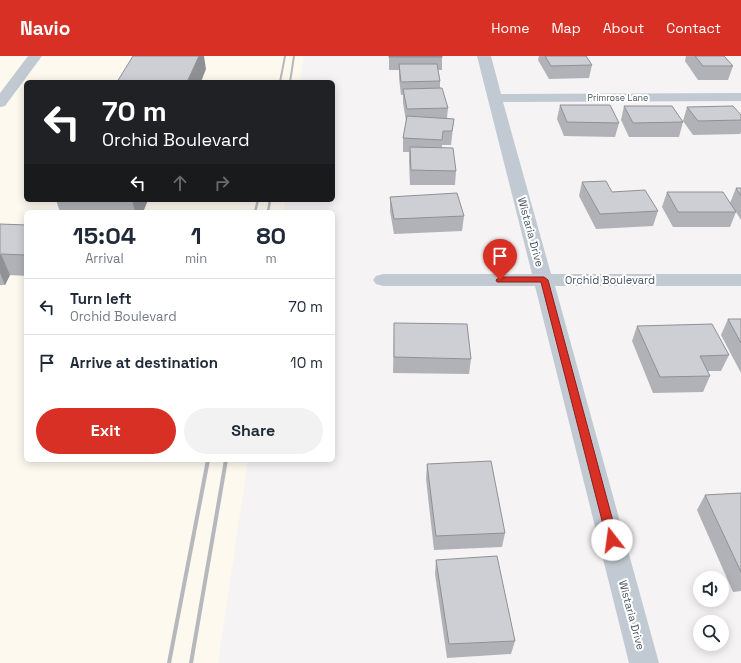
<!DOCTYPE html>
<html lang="en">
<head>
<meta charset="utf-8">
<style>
	body { margin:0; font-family:"Space Grotesk",sans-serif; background:#f2f2f3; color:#1f2937; height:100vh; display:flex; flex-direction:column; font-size:15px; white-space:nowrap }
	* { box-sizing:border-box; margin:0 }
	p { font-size:13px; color:#747a83 }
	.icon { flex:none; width:22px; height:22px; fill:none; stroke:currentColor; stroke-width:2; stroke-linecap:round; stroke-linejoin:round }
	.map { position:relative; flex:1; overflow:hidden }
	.drawer { position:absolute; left:24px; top:154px; width:311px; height:252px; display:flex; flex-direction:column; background:#fff; border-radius:6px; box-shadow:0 2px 10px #0003 }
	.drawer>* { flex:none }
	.top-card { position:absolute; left:24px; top:24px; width:311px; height:122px; border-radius:6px; box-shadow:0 2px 10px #0003; background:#202124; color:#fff; overflow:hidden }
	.controls { position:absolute; left:693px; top:515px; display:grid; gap:8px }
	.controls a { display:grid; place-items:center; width:36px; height:36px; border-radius:50%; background:#fff; box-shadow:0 2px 10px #0003; font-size:20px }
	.pin { position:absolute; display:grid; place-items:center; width:34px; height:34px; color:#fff; margin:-41px -17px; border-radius:50% 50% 50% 0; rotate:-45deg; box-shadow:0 0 4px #0007 }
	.pin .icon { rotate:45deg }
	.me { position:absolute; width:44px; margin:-22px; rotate:345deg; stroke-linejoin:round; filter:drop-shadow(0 0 3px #0008) }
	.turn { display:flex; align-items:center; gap:14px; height:84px; padding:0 12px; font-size:18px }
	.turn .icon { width:52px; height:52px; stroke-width:2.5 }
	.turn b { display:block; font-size:28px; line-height:34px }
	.lanes { display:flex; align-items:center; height:38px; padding:0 12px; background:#0003; justify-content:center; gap:20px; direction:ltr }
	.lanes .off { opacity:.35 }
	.eta { display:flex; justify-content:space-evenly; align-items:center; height:68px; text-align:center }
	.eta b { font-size:24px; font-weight:700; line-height:28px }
	.cta { display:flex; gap:8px; margin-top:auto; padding:8px 12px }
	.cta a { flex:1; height:46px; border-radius:24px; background:#d93025; color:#fff; font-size:16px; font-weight:700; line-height:46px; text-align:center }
	.cta a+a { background:#f2f2f3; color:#1f2937 }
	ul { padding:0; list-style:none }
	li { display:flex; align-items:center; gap:12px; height:56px; padding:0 12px; border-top:1px solid #e0e1e3 }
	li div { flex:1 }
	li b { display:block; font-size:15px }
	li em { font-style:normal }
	header { display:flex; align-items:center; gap:24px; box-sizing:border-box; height:56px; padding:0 20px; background:#d93025; color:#fff }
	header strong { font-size:19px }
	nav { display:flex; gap:22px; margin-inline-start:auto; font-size:14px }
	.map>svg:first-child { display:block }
	.commercial { fill:#fdf9ef }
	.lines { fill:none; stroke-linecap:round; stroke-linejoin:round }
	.minor { fill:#c1cad2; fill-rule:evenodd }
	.tertiary { fill:#c1cad2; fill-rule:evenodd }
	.rail-far2 { stroke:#b5b8bd; stroke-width:2 }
	.rail-far1 { stroke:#b5b8bd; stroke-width:2.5 }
	.rail { stroke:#b5b8bd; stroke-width:4 }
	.wall { fill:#b0b2b7 }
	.shaded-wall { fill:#909195 }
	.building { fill:#cdcfd5; stroke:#909195 }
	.route { fill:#d93025; stroke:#8d1f18 }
	.labels { text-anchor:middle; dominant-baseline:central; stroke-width:4; stroke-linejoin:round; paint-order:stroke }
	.far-street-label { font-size:9px; fill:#4a5661; stroke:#fff }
	.street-label { font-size:11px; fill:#4a5661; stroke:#fff }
</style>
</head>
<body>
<header>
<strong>Navio</strong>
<nav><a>Home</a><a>Map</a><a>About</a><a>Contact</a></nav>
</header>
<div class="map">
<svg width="741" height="607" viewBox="0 0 741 607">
	<rect width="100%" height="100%" fill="#f5f3f3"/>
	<polygon class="commercial" points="0,0 304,0 300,26 26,26 26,144 285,144 284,156 26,156 26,404 248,404 218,607 0,607"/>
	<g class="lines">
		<polygon class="minor" points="477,0 491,0 501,38 741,37 741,45 503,46 551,218 741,218 741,230 555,230 659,607 629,607 535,230 383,230 376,228 373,224 376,220 383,218 532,218"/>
		<polygon class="tertiary" points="28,0 42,0 5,50 0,51 0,37"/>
		<g class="rail-far2">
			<polyline points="280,26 285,0"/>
			<polyline points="290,26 294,0"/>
		</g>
		<g class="rail-far1">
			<polyline points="255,156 258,144"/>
			<polyline points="268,156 270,144"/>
		</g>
		<g class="rail">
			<polyline points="169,607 208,404"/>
			<polyline points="191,607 226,404"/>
		</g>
	</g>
	<g class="wall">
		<polygon points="389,0 442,0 442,14 438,14 440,25 440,32 448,52 447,62 454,63 451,89 442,89 442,92 456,115 455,129 410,129 409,106 409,96 403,96 403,82 406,65 403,47 403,39 401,39 399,22 399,14 389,14"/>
		<polygon points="539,0 586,0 592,9 589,22 549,23 538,4"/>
		<polygon points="686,0 724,0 733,10 728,24 698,24 685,5"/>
		<polygon points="560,49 619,67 615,81 564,80 557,63"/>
		<polygon points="624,50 683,66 679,81 629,81 621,64"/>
		<polygon points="687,51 741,59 741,76 740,78 693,79 683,65"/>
		<polygon points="582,126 612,136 658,155 653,170 596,173 579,140"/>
		<polygon points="736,132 741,132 741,164 736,156 730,171 673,171 662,151 667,136 730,147"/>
		<polygon points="390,141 464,160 462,175 394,178 390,155"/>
		<polygon points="56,144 148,144 143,156 60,156"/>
		<polygon points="0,168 26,169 26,220 10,219 5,229 0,229"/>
		<polygon points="728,263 741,263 741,317 721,279"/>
		<polygon points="394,267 471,303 469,318 393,317"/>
		<polygon points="637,270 729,299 721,315 708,315 710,320 703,336 653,337 632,285"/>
		<polygon points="427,408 505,477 502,491 434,494 426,423"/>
		<polygon points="741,437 741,535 733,536 697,454 705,439"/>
		<polygon points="436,504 515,585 511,598 447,602 435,518"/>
	</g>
	<g class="shaded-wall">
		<polygon points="199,0 204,0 206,13 201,26 187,26"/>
		<polygon points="132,144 148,144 143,156 135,156"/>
		<polygon points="1,198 10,219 5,229 0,217 0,200"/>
	</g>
	<g class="building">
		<polygon points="133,0 199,0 187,26 117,26"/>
		<rect x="389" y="0" width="53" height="1"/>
		<polygon points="545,0 586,0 592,9 551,10"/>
		<polygon points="695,0 724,0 733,10 703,10"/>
		<polygon points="399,8 437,8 440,25 401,26"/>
		<polygon points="442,32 448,52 407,53 403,33"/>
		<polygon points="560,49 610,49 619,67 567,66"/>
		<polygon points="624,50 672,50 683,66 633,67"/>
		<polygon points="733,50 741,59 741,64 698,65 687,51"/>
		<polygon points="407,60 454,63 452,75 443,75 442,84 403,82"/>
		<polygon points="410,91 453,92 456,115 411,114"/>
		<polygon points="606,125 612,136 645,134 658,155 600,158 582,126"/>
		<polygon points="736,132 741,132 741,140"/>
		<polygon points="667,136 723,136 736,156 678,156"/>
		<polygon points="457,137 464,160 394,163 390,141"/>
		<polygon points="0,168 26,169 26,199 1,198 0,200"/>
		<polygon points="728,263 741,263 741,287"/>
		<polygon points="394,267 467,268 471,303 394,301"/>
		<polygon points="712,268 729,299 700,300 710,320 660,321 637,270"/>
		<polygon points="491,405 505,477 436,480 427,408"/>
		<polygon points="741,437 741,516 705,439"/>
		<polygon points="497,500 515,585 449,588 436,504"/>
	</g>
	<polygon class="route" points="500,221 544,221 548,224 618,484 616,488 612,489 608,488 607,484 541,226 497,226 496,224"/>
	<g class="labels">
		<g class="far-street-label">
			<text x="618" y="42">Primrose Lane</text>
		</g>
		<g class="street-label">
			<text transform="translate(531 176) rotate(75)">Wistaria Drive</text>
			<text x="610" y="224">Orchid Boulevard</text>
			<text transform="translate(632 559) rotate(75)">Wistaria Drive</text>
		</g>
	</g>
</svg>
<div class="controls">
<a><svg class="icon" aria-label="sound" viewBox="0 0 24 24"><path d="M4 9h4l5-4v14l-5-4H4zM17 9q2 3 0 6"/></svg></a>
<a><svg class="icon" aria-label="search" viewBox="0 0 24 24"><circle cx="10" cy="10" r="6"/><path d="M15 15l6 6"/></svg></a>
</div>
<div class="pin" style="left:500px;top:224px;background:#d93025"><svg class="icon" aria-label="arrive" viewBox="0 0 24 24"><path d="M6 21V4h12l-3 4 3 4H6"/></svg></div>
<svg class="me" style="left:612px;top:484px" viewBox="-20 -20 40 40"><circle r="19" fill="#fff"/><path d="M0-13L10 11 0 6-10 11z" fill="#d93025"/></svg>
<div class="top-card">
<div class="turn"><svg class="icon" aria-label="left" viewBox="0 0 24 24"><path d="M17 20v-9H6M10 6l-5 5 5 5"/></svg><div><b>70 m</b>Orchid Boulevard</div></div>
<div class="lanes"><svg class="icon" aria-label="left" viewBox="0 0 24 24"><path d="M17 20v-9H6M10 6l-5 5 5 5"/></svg><svg class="icon off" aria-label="ahead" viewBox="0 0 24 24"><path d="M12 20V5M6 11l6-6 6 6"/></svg><svg class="icon off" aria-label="right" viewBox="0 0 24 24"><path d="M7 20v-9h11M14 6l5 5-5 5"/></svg></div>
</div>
<section class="drawer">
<div class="eta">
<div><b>15:04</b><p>Arrival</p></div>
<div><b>1</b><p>min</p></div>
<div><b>80</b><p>m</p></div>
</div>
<ul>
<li><svg class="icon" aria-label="left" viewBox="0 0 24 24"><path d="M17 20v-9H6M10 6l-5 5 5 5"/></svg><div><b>Turn left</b><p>Orchid Boulevard</p></div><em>70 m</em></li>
<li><svg class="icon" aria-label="arrive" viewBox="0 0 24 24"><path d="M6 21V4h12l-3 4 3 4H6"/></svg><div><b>Arrive at destination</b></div><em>10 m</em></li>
</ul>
<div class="cta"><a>Exit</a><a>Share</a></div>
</section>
</div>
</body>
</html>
